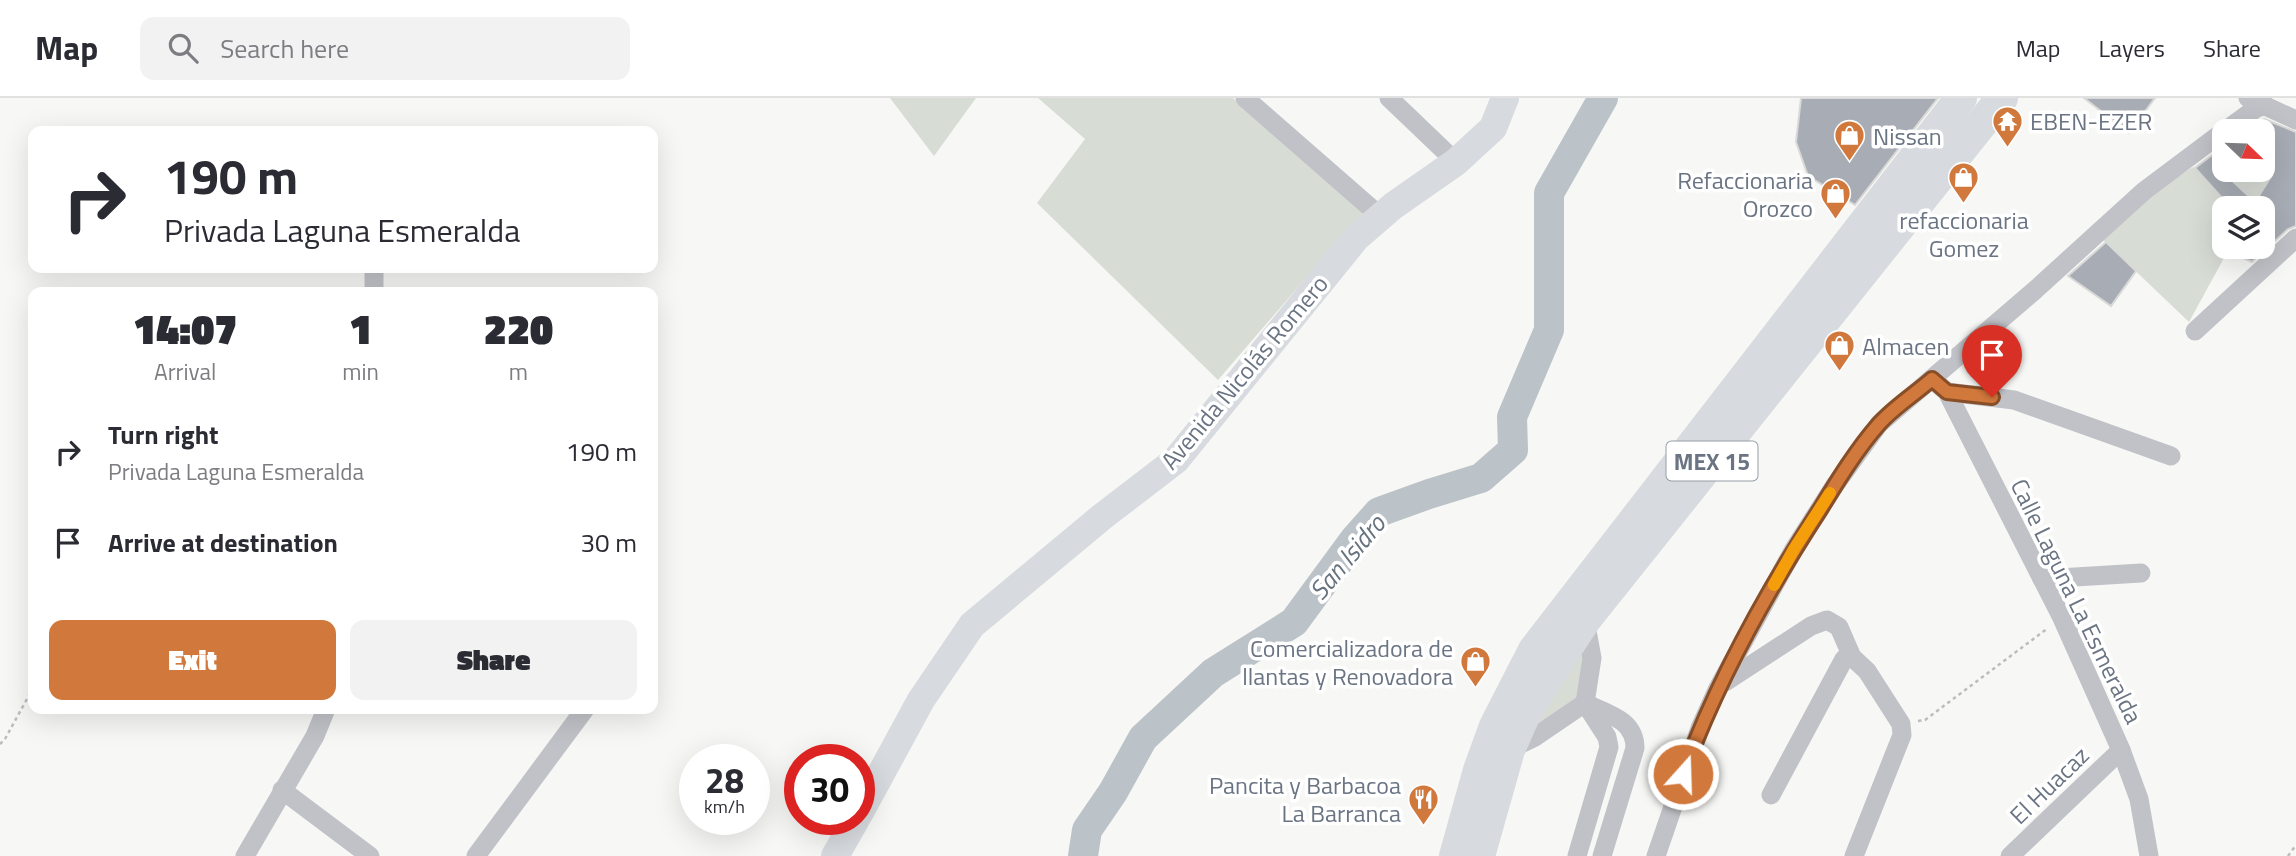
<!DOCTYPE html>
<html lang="en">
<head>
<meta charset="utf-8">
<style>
	body { margin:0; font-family:"Titillium Web",sans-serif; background:#f2f2f3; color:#2b2b33; height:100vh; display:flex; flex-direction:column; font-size:26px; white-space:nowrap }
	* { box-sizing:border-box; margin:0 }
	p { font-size:23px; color:#7c7c81 }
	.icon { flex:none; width:38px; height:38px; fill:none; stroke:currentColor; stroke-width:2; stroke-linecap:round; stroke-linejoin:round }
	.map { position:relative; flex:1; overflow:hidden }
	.drawer { position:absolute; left:28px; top:189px; width:630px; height:427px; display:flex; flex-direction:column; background:#fff; border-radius:14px; box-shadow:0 7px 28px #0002 }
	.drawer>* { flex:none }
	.banner { position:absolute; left:28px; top:28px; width:630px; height:147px; border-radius:14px; box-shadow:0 7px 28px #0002; background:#fff; color:#2b2b33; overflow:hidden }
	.needle { width:46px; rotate:113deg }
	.fabs { position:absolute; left:2212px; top:21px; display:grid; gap:14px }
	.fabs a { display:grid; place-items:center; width:63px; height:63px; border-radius:14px; background:#fff; box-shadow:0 7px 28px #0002; font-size:35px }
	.speed { position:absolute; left:679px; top:646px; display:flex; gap:14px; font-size:35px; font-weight:700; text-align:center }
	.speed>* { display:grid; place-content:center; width:91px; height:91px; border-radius:50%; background:#fff; box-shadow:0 7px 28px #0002; line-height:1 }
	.speed small { font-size:18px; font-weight:400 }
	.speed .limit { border:10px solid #d22; background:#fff; color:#111 }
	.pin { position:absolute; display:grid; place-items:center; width:60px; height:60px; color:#fff; margin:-72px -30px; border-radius:50% 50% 50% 0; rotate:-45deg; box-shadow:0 0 7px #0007 }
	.pin .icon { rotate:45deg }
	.me { position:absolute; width:77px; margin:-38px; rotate:20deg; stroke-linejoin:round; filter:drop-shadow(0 0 5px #0008) }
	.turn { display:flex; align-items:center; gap:24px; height:147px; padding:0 21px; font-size:32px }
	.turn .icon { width:91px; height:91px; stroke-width:2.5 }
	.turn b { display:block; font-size:49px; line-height:60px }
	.eta { display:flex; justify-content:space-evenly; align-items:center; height:119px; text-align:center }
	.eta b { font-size:42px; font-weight:800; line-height:49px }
	.cta { display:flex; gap:14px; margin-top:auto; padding:14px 21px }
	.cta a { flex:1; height:80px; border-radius:14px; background:#d1783c; color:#fff; font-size:28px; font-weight:800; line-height:80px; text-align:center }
	.cta a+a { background:#f2f2f3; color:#2b2b33 }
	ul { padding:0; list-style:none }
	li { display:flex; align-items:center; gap:21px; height:91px; padding:0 21px }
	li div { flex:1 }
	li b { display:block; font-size:26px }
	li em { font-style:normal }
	header { display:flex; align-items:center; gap:42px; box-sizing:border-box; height:98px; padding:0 35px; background:#fff; border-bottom:2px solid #e1e1e2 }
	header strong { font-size:33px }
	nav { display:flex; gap:38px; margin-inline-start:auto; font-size:24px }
	.search { width:490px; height:63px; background:#f2f2f3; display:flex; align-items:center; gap:18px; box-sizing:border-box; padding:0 24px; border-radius:14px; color:#7c7c81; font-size:26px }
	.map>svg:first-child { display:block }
	.green { fill:#d7dcd5 }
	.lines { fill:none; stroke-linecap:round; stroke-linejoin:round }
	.river { stroke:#bbc2c8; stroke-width:30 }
	.building { fill:#a8adb5; stroke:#d9d9d8; stroke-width:2 }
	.path { stroke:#babcbf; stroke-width:2.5; stroke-dasharray:3.5 3.5; stroke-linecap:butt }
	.street { stroke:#c0c2c7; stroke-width:19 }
	.secondary { stroke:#d7dade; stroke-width:28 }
	.primary { stroke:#d7dade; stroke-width:32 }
	.route-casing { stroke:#884e27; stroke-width:18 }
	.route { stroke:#d1783c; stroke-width:12 }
	.slow { stroke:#f59e0b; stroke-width:12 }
	.labels { text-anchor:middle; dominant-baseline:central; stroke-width:7; stroke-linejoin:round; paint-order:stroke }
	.shield { fill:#fff; stroke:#979ea8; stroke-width:2 }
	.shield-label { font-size:23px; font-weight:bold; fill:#6a7483 }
	.poi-label { font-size:24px; fill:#6a7483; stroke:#fff; text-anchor:start }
	.street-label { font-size:24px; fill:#6a7483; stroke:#fff }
	.water-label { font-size:26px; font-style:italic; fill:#66737f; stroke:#fff }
</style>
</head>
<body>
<header>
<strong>Map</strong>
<div class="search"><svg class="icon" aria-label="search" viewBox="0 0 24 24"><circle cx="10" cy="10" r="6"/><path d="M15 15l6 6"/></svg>Search here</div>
<nav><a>Map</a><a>Layers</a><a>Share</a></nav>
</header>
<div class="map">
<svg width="2296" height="758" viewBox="0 0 2296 758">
	<rect width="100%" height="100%" fill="#f7f8f5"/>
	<g class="green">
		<polygon points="890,0 976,0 934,58"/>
		<polygon points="1038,0 1233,0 1368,115 1330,152 1218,282 1037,105 1085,41"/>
		<polygon points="2263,66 2272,77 2252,110 2232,110 2247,97 2226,77 2233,72 2263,72"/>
		<polygon points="2193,69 2231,110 2224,110 2224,149 2230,149 2189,224 2101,140 2147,98"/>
		<polygon points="1584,537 1581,602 1525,640"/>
	</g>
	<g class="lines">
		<polyline class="river" points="1083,758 1087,732 1113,694 1143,640 1213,575 1294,524 1355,441 1379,414 1429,396 1481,380 1513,352 1512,319 1549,232 1549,95 1603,0"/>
	</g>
	<g class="building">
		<polygon points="1801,0 1938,0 1855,107 1808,78 1796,44"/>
		<polygon points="2084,0 2155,0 2129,35"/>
		<polygon points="2264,21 2296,34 2296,128 2288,131 2252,164 2220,149 2263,149 2263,110 2231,110 2195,70 2224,48 2224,75 2255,104 2272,77 2263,66 2263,33 2245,33"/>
		<polygon points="2106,144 2136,173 2111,208 2068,178"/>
	</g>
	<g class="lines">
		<g class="path">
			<polyline points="1918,623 1925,622 2048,530"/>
			<polyline points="0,646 5,641 33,590"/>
			<polyline points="2288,758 2296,747"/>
		</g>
		<g class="street">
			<polyline points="1245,0 1380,118"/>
			<polyline points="1389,0 1456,64"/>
			<polyline points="2248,0 2296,22"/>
			<polyline points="2225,33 2255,11 2265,7"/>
			<polyline points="374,194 374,170"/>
			<polyline points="2195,233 2296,140"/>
			<polyline points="1932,281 1947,294 2062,520 2121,652 2139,701 2149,758"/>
			<polyline points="1947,294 2014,302 2171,358"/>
			<polyline points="2042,481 2141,475"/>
			<polyline points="1725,584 1811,528 1827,522 1839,529 1852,559 1867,573 1901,626 1902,637 1854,758"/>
			<path d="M1585 605C1607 616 1635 621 1635 650L1602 758"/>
			<polyline points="1509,652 1535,639 1585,605"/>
			<polyline points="282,692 370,758"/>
			<polyline points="1771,697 1844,561 1852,559"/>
			<polyline points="245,758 315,638 326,611"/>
			<polyline points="476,758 585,611"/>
			<polyline points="1577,758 1609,649 1607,639 1585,605 1592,560 1585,522"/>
			<polyline points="1656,758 1700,630 1718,590 1794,451 1835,387 1879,326 2034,193 2144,93 2224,33"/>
			<polyline points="2010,758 2121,652"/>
		</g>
		<g class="secondary">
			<polyline points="859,716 921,602 972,527 1103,418 1176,362 1356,140 1393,108 1456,64 1493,30 1505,0"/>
			<polyline points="835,758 856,721"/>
		</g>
		<g class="primary">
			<polyline points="1455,758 1479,672 1495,628 1534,552 1961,0"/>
			<polyline points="1479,758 1509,652 1527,611 1585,522 2002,0"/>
		</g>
	</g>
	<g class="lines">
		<defs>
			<path id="route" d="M1683 676C1717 583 1767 493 1821 410 1838 382 1857 351 1879 326 1894 309 1915 296 1932 281L1947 294 1992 299"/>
		</defs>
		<use href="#route" class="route-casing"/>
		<use href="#route" class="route"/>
		<polyline class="slow" points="1774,487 1794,451 1830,395"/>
	</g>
	<defs>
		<symbol id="temple-pin" viewBox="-11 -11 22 30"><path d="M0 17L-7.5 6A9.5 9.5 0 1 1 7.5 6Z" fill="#d1783c" stroke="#fff"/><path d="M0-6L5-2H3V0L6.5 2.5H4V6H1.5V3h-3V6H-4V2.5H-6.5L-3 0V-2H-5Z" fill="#fff"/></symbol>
		<symbol id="shop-pin" viewBox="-11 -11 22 30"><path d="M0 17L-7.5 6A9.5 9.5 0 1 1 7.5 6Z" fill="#d1783c" stroke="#fff"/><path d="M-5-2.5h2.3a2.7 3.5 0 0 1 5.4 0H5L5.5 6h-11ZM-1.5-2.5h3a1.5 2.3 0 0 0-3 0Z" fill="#fff"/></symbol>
		<symbol id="restaurant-pin" viewBox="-11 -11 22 30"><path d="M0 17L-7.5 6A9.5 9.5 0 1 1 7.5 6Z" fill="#d1783c" stroke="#fff"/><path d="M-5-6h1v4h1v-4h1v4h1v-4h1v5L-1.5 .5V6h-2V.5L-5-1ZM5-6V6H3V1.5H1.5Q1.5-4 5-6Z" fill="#fff"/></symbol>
	</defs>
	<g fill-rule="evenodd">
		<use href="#temple-pin" x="1990" y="6" width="35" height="47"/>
		<use href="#shop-pin" x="1832" y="20" width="35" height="47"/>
		<use href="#shop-pin" x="1946" y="62" width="35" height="47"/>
		<use href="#shop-pin" x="1818" y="78" width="35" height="47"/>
		<use href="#shop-pin" x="1822" y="230" width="35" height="47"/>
		<use href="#shop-pin" x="1458" y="546" width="35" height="47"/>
		<use href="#restaurant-pin" x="1406" y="684" width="35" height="47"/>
	</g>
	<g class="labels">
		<rect class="shield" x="1666.5" y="343.5" width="91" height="39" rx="5"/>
		<g class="shield-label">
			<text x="1712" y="363">MEX 15</text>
		</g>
		<g class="poi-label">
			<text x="2030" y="23">EBEN-EZER</text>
			<text x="1873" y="38">Nissan</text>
			<text x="1813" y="82" text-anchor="end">Refaccionaria<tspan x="1813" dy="28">Orozco</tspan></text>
			<text x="1964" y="122" text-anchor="middle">refaccionaria<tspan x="1964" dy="28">Gomez</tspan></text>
			<text x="1862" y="248">Almacen</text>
			<text x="1453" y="550" text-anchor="end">Comercializadora de<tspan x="1453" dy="28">llantas y Renovadora</tspan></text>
			<text x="1401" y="687" text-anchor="end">Pancita y Barbacoa<tspan x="1401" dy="28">La Barranca</tspan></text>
		</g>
		<g class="street-label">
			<text transform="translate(1244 274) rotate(-50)">Avenida Nicolás Romero</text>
			<text transform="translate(2077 503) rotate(64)">Calle Laguna La Esmeralda</text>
			<text transform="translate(2049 687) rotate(-44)">El Huacaz</text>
		</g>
		<g class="water-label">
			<text transform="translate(1347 459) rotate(-50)">San Isidro</text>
		</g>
	</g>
</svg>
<div class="fabs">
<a><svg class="needle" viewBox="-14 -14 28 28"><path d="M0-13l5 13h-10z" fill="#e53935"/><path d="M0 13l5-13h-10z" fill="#7c7c81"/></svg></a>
<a><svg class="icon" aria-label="layers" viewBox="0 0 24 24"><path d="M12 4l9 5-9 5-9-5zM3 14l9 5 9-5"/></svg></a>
</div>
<div class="speed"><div>28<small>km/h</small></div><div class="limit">30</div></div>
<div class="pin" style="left:1992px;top:299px;background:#d93025"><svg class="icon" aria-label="arrive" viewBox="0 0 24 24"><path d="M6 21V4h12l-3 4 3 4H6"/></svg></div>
<svg class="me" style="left:1683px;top:676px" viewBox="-20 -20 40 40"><circle r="17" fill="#d1783c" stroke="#fff" stroke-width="3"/><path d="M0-11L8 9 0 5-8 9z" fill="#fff"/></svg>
<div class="banner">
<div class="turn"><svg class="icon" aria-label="right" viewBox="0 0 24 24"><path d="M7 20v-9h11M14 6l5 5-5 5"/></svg><div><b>190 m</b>Privada Laguna Esmeralda</div></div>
</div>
<section class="drawer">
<div class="eta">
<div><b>14:07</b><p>Arrival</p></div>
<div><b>1</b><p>min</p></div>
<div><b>220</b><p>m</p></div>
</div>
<ul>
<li><svg class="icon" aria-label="right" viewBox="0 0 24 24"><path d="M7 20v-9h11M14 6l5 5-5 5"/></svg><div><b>Turn right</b><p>Privada Laguna Esmeralda</p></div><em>190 m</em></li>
<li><svg class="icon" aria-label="arrive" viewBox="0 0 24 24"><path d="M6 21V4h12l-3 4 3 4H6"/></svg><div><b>Arrive at destination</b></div><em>30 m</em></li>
</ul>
<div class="cta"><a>Exit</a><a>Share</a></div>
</section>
</div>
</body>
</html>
